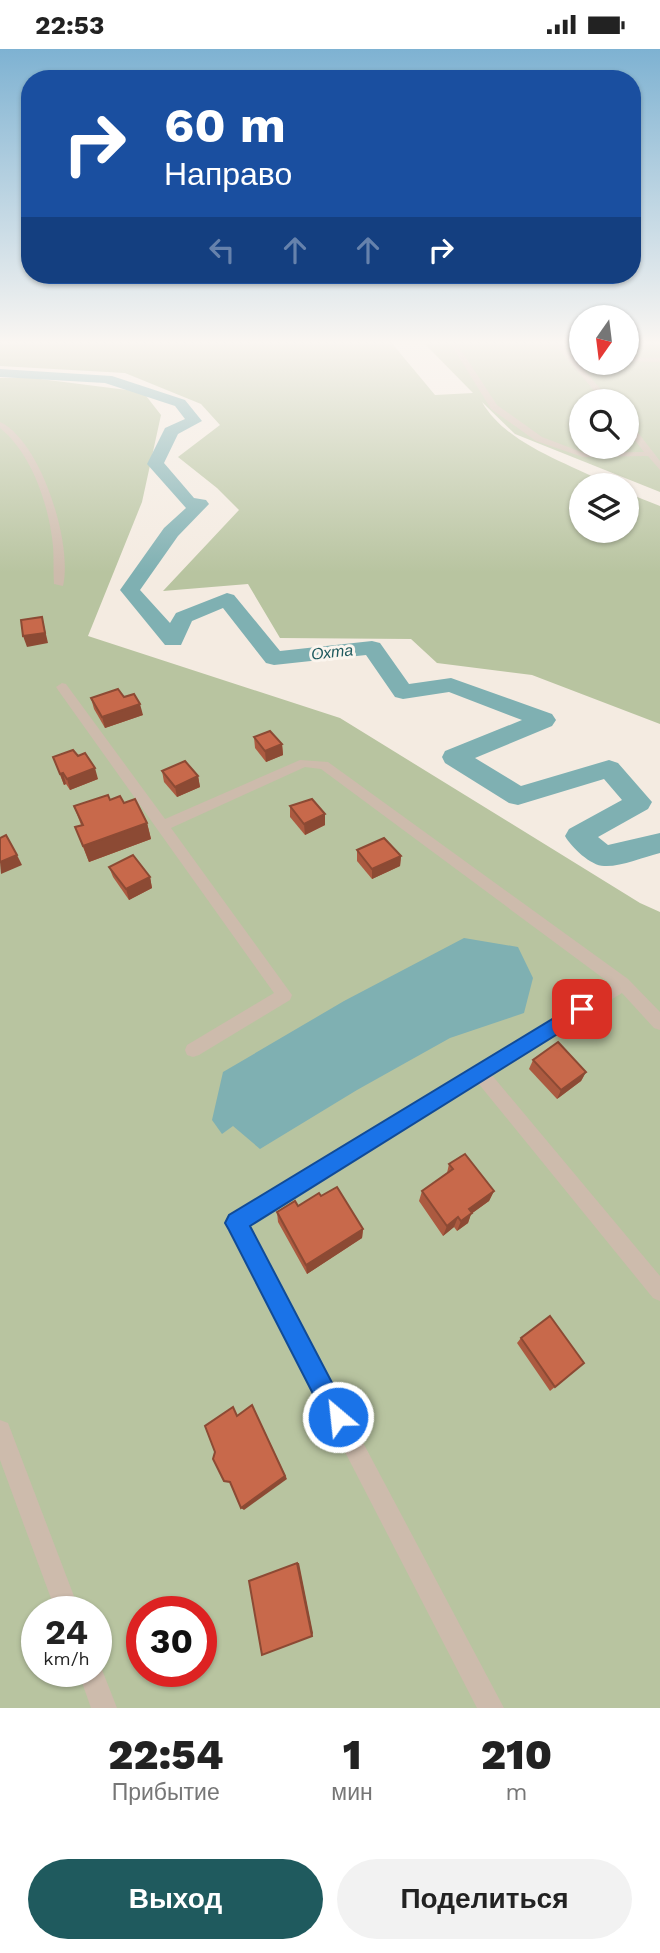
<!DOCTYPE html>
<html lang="ru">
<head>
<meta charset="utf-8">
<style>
	body { margin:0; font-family:"Work Sans",sans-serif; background:#f2f2f2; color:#222; height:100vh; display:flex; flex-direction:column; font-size:26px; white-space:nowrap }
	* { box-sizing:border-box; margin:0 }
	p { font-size:23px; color:#767676 }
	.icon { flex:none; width:38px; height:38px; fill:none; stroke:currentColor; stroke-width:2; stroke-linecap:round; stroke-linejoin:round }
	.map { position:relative; height:1659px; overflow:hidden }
	.details { display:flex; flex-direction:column; background:#fff; flex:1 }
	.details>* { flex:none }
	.hud { position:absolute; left:21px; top:21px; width:620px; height:214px; border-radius:28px; box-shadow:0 2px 5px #0004; background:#1a4fa0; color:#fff; overflow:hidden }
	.needle { width:46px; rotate:194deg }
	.fabs { position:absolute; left:569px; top:256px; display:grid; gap:14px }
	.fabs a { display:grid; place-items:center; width:70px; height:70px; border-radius:50%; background:#fff; box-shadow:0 2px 5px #0004; font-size:35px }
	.speed { position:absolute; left:21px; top:1547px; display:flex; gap:14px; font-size:35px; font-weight:700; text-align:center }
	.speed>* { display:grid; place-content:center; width:91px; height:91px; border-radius:50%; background:#fff; box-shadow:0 2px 5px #0004; line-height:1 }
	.speed small { font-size:18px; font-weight:400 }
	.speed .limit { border:10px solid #d22; background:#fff; color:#111 }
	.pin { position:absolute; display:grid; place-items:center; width:60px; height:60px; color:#fff; margin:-30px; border-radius:14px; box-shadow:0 4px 10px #0006 }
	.me { position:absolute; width:77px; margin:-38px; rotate:332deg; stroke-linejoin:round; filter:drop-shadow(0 0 5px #0008) }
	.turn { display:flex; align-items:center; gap:24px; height:147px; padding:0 28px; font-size:32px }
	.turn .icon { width:91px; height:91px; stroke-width:2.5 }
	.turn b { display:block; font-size:49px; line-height:60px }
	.lanes { display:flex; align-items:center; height:66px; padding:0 28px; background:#0003; justify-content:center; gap:35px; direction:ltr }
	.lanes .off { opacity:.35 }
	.eta { display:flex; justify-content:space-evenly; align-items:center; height:119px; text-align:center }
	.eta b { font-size:42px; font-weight:800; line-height:49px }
	.primary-button { display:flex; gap:14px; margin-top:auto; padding:14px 28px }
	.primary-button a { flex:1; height:80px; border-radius:42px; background:#1f5a5e; color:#fff; font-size:28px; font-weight:800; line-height:80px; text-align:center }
	.primary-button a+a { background:#f2f2f2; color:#222 }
	.status { display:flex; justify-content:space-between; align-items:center; height:49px; padding:0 35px; background:#fff; direction:ltr }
	.status svg { height:19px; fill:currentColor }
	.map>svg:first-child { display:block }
	.green { fill:#b8c4a0; fill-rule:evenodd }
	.water { fill:#7fb0b2 }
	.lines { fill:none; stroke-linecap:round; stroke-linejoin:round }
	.river { fill:#7fb0b2; fill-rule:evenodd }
	.minor { fill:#cdbbac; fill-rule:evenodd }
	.wall { fill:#ac5a40 }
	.shaded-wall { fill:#8c4a34 }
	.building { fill:#c8694b; stroke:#8c4a34; stroke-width:2 }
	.route { fill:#1a73e8; stroke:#114b97; stroke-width:2 }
	.labels { text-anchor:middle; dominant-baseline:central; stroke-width:6; stroke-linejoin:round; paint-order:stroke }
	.far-water-label { font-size:16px; font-style:italic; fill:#1f5a5e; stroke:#fbf5ee }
</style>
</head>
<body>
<div class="status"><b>22:53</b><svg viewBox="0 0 49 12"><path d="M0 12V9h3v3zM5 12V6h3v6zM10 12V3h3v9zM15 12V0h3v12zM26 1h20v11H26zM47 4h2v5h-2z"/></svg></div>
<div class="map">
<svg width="660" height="1659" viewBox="0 0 660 1659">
	<rect width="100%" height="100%" fill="#f4ebe1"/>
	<g class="green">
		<path d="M0 292H390L435 346 473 344 422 292H581V313H626L627 292H660V443L515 385 482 353C507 396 568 414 610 436H581V481H626L627 444 660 457V675L532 626 437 614 411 590 280 589 248 535 163 542 239 461 217 439 178 408 220 376 201 355 125 324 0 317ZM581 352H626V397H581Z"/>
		<path d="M0 329H32L143 343 161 366 142 453 88 587 340 669 640 854 660 863V1659H0ZM37 1563H96V1622H37ZM142 1563H201V1622H142Z"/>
	</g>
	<polygon class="water" points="464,889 518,898 533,929 524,964 450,989 357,1041 260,1100 233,1077 222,1085 212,1071 223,1023 344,952"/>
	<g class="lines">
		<path class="river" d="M0 320 112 327 185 351 202 372 178 385 164 414 194 449 206 451 209 455 178 487 140 541 170 574 176 564 227 544 234 546 280 602 372 592 380 594 409 635 451 629 552 665 556 671 552 677 475 709 521 737 609 711 618 714 652 753 648 760 598 788 608 796 660 784V804C643 808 621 818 604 817 591 817 571 798 565 787L569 780 622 751 604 730 518 756 509 754 445 714 442 708 445 702 522 671 449 643 403 650 395 648 366 606 274 616 266 614 223 559 192 572 181 596H165L120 541 164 479 186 459 147 415 165 379 185 370 175 357 105 334 0 328Z"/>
		<g class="minor">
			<polygon points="449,292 455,292 497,356 542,388 584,404 644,403 626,380 626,372 629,372 660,412 660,421 648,407 583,408 536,392 491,360"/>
			<polygon points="552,292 559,292 611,352 603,352"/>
			<polygon points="626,308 660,309 660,313 626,312"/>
			<path d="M0 373C41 392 73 495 63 537L54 535C53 522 54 509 53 497 49 456 32 405 0 379Z"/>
			<polygon points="62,634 66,635 165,770 300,711 328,713 628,930 660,963 660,981 654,979 622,944 491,1025 660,1227 660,1252 653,1249 478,1034 248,1177 504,1659 477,1659 227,1174 229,1167 611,935 321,720 305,718 171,779 292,946 290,951 199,1006 193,1008 187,1006 185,1001 187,996 274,944 58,641 56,638"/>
			<polygon points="0,1371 8,1374 80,1563 56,1563 0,1411"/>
			<polygon points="96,1612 99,1613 117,1659 91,1659 78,1622 96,1622"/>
		</g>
	</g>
	<g class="wall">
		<polygon points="124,648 143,666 105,679 94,660 91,649"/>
		<polygon points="254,688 282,695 283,706 266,713 255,699"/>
		<polygon points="78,707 98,730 70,741 66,735 64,736 53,708"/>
		<polygon points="162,722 198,727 200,738 177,748 164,733"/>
		<polygon points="110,751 124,754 147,774 151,790 89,813 75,778 81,776 74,757"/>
		<polygon points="290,757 325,776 305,786 290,768"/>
		<polygon points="357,801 401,807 400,817 372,830 357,812"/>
		<polygon points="109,818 150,828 152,839 129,851 113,828"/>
		<polygon points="533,1011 586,1023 581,1032 557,1050 529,1020"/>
		<polygon points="449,1115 494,1142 489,1152 471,1165 468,1174 457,1182 454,1178 443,1187 419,1152 422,1142 447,1124"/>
		<polygon points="321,1147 363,1180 362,1189 307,1225 278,1173 277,1163 298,1157"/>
		<polygon points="521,1289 584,1314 550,1342 517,1294"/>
	</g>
	<g class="shaded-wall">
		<polygon points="42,568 48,594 27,598 23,587"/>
		<polygon points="140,655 143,666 105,679 102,668"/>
		<polygon points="282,695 283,706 266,713 265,702"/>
		<polygon points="95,719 98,730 70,741 67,730"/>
		<polygon points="63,724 66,735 64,736 60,725"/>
		<polygon points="198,727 200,738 177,748 175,738"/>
		<polygon points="325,765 325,776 305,786 304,775"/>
		<polygon points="147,774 151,790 89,813 83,797"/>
		<polygon points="17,806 22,816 1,825 0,813"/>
		<polygon points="401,807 400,817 372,830 372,820"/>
		<polygon points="150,828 152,839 129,851 126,840"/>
		<polygon points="586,1023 581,1032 557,1050 561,1041"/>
		<polygon points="494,1142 489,1152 471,1165 468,1174 457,1182 461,1172 469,1160"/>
		<polygon points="458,1168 454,1178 443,1187 447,1177"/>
		<polygon points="363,1180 362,1189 307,1225 306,1216"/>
		<polygon points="252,1356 287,1430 244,1461 241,1459"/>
		<polygon points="297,1514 299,1514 313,1584 312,1587"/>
	</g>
	<g class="building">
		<polygon points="42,568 45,584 23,587 21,571"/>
		<polygon points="118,640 124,648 134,645 140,655 102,668 91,649"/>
		<polygon points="270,682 282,695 265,702 254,688"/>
		<polygon points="73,701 78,707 85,704 95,719 67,730 63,724 60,725 53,708"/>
		<polygon points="185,712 198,727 175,738 162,722"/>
		<polygon points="108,746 110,751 120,747 124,754 135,750 147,774 83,797 75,778 83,776 74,757"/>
		<polygon points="312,750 325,765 304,775 290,757"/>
		<polygon points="6,786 17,806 0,813 0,789"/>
		<polygon points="384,789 401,807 372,820 357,801"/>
		<polygon points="133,806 150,828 126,840 109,818"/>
		<polygon points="558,993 586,1023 561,1041 533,1011"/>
		<polygon points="465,1105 494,1142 469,1160 472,1164 461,1172 458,1168 447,1177 422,1142 453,1120 449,1115"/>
		<polygon points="337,1138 363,1180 306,1216 277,1163 295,1152 298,1157 319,1144 321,1147"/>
		<polygon points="550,1267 584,1314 555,1338 521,1289"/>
		<polygon points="252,1356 285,1427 241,1459 230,1433 224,1432 213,1410 215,1403 205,1377 233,1358 237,1367"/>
		<polygon points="297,1514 312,1587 262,1606 249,1532"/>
	</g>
	<linearGradient id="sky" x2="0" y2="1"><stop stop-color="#7eb2d2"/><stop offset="0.56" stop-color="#faf6f2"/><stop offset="1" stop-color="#faf6f2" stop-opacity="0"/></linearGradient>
	<rect width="660" height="524" fill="url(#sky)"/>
	<polygon class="route" points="582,952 588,955 590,960 588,966 250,1177 350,1368 346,1376 338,1380 329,1376 229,1181 225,1174 229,1166"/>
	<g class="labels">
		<g class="far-water-label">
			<text transform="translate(332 603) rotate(-6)">Охта</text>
		</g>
	</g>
</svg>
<div class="fabs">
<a><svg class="needle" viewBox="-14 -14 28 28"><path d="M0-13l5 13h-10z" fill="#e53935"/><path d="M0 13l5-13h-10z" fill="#767676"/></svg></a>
<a><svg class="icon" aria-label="search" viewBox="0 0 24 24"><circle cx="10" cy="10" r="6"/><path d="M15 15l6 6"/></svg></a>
<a><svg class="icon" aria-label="layers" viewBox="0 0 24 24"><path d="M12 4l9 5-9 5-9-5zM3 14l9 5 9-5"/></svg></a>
</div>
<div class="speed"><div>24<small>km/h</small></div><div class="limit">30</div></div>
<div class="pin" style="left:582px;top:960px;background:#d93025"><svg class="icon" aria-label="arrive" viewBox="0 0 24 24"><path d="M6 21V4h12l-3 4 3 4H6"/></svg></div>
<svg class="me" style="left:338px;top:1368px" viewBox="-20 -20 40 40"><circle r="17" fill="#1a73e8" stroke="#fff" stroke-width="3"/><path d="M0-11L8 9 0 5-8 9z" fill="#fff"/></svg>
<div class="hud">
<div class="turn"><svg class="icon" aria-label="right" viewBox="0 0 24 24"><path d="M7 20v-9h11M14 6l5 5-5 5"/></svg><div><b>60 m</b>Направо</div></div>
<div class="lanes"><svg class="icon off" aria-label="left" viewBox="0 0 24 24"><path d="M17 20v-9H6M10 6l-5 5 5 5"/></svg><svg class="icon off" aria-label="ahead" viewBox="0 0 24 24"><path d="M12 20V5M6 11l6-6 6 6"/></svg><svg class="icon off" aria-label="ahead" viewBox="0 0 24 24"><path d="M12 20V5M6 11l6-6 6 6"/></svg><svg class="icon" aria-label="right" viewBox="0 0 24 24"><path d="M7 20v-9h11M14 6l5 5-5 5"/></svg></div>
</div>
</div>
<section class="details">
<div class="eta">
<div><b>22:54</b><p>Прибытие</p></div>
<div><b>1</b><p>мин</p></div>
<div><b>210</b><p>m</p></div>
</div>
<div class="primary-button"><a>Выход</a><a>Поделиться</a></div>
</section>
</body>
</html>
